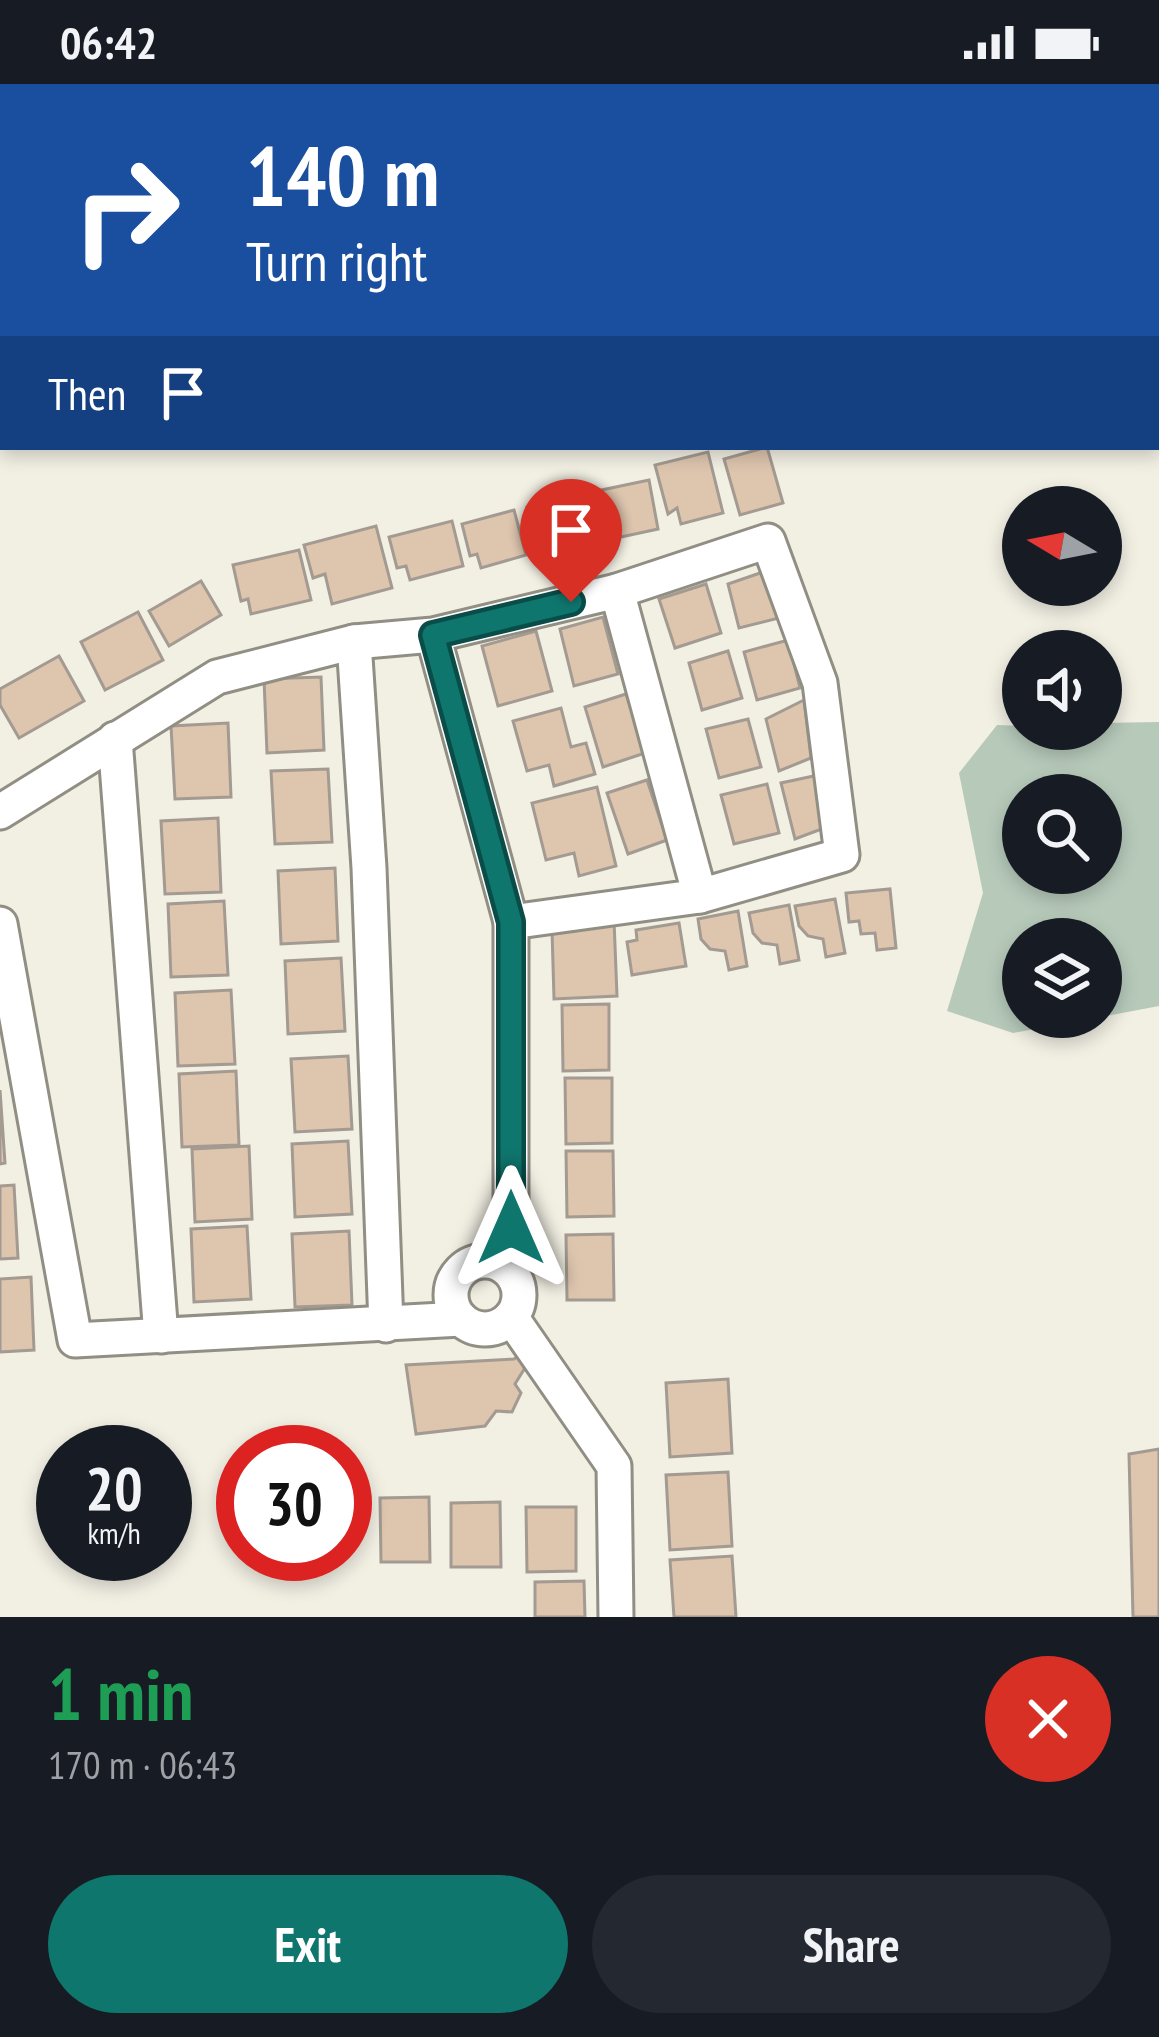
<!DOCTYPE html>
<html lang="en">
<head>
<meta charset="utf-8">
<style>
	body { margin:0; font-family:"PT Sans Narrow",sans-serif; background:#242831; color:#f1f3f6; height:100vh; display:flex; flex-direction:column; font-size:45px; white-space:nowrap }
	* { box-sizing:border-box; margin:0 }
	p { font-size:39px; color:#9ea1a6 }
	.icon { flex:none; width:66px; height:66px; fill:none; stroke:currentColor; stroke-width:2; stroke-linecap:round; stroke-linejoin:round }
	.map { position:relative; height:1533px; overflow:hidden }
	.sheet { display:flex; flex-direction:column; background:#171b24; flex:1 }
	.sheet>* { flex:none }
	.top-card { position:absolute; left:0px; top:0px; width:1161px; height:366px; box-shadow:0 6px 18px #0003; background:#1a4fa0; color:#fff; overflow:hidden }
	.needle { width:78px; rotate:280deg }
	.controls { position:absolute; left:1002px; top:402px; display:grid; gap:24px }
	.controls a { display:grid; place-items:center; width:120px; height:120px; border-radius:50%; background:#171b24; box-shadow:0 6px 18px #0003; font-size:60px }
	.speed { position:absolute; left:36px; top:1341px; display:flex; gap:24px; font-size:60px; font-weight:700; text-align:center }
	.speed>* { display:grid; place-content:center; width:156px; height:156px; border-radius:50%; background:#171b24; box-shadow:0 6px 18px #0003; line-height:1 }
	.speed small { font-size:30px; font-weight:400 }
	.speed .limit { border:18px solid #d22; background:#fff; color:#111 }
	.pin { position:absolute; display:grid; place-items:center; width:102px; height:102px; color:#fff; margin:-123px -51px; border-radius:50% 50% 50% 0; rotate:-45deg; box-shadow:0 0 12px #0007 }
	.pin .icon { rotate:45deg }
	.me { position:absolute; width:132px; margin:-66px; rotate:0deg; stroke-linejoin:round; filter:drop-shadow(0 0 9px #0008) }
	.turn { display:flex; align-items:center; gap:42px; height:252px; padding:0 48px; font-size:54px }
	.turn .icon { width:156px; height:156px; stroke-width:2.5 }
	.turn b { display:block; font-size:84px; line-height:102px }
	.then { display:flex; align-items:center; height:114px; padding:0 48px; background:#0003; gap:24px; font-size:45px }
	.round { display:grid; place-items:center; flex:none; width:126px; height:126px; border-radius:63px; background:#242831 }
	.headline { display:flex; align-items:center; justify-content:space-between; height:204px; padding:0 48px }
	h1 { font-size:72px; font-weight:700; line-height:90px; color:#1e9e55 }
	.cta { display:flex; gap:24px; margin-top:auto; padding:24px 48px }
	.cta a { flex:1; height:138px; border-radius:72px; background:#0f766e; color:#fff; font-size:48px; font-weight:700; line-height:138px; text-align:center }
	.cta a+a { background:#242831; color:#f1f3f6 }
	.status { display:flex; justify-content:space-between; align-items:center; height:84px; padding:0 60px; background:#171b24; direction:ltr }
	.status svg { height:33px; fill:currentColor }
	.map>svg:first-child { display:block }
	.green { fill:#b7caba; fill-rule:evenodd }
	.building { fill:#ddc5ae; stroke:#a39a92; stroke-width:3 }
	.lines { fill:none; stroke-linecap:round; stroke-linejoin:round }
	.street-casing { stroke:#918e84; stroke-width:39 }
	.street { stroke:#fff; stroke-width:33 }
	.route-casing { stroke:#0a4d48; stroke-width:30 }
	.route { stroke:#0f766e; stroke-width:21 }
</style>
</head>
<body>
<div class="status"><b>06:42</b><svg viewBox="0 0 49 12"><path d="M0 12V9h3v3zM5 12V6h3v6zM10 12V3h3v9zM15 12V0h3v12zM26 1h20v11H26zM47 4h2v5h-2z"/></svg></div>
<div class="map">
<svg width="1159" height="1533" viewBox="0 0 1159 1533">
	<rect width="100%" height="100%" fill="#f2efe3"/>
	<path class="green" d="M1159 638V922L1101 933V855H1023V933H1099L1013 949 947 927 983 809 959 689 997 641 1101 645V639ZM1023 711H1101V789H1023Z"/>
	<g class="building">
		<polygon points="767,363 783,419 740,431 724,375"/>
		<polygon points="708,368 723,429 681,440 677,424 668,430 655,381"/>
		<polygon points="649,396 658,445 612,455 609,439 598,442 592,408"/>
		<polygon points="579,411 590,457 545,467 536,461 527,423"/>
		<polygon points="514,426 526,471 481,484 477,470 470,472 462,440"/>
		<polygon points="452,437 463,482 410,496 406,482 397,484 389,453"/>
		<polygon points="376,442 392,504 332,520 325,490 313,494 304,461"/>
		<polygon points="299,466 311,516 251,530 248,515 241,517 233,481"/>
		<polygon points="763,488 779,534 739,544 728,500"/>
		<polygon points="201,497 221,531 169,562 149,527"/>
		<polygon points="706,500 721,549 675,564 659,515"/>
		<polygon points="138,528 163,576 105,606 81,558"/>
		<polygon points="603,533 618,590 574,602 560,545"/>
		<polygon points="536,547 552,607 498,622 482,562"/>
		<polygon points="788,556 800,604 757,616 744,568"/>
		<polygon points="728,567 742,614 702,626 689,579"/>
		<polygon points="59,572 84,617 19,654 0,621 0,605"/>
		<polygon points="321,593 324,666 267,669 264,595"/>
		<polygon points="626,610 645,669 603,683 585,623"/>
		<polygon points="804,616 811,674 779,687 766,635"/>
		<polygon points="561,624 571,663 586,659 595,690 554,702 549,681 527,687 513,637"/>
		<polygon points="748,635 761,683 719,694 706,645"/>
		<polygon points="228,639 231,713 175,715 171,642"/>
		<polygon points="328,685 332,758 275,760 271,687"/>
		<polygon points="818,691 827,743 795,755 781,699"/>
		<polygon points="647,696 667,756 628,770 607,709"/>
		<polygon points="767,700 779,749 734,760 721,711"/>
		<polygon points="597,703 616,782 579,792 574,769 546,776 532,719"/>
		<polygon points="218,734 221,808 165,810 161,737"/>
		<polygon points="335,784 338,857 281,860 278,787"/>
		<polygon points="890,805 896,864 877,866 875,849 861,850 859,837 849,838 846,809"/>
		<polygon points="835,815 845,869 826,873 823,855 808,852 799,842 795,822"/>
		<polygon points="224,817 228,891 171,893 168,820"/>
		<polygon points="789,821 799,876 780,880 777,861 762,859 753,849 749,829"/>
		<polygon points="738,827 747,882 729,886 725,867 710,865 701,855 698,835"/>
		<polygon points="614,836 617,912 554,915 552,846"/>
		<polygon points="679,839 686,882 632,891 627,858 637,856 636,846"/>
		<polygon points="341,874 345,947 288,950 285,877"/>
		<polygon points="231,906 235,980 178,982 175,909"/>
		<polygon points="609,920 609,986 563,987 562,921"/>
		<polygon points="348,972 352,1045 295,1048 291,975"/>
		<polygon points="236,987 239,1061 182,1063 179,990"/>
		<polygon points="565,994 612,994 612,1059 566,1060"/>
		<polygon points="0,1006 5,1079 0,1080"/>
		<polygon points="348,1057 352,1130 295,1133 292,1060"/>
		<polygon points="249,1062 252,1135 195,1138 192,1065"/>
		<polygon points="566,1067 613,1067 614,1132 567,1133"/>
		<polygon points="14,1101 18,1174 0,1175 0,1102"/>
		<polygon points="247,1142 251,1215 194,1218 191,1145"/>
		<polygon points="349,1147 352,1221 295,1223 292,1150"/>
		<polygon points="613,1150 614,1216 567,1216 566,1151"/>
		<polygon points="31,1193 34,1266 0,1268 0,1195"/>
		<polygon points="521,1270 528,1279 515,1300 521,1309 512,1328 496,1327 485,1342 416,1350 406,1281 514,1275"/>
		<polygon points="728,1295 732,1369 670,1373 666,1299"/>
		<polygon points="1159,1365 1159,1533 1133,1533 1129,1370"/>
		<polygon points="728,1388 732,1462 670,1466 666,1391"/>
		<polygon points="429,1413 430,1478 381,1478 380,1414"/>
		<polygon points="500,1418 501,1483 451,1483 451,1419"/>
		<polygon points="526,1423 576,1423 576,1487 527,1488"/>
		<polygon points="732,1472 736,1533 674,1533 670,1476"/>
		<polygon points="584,1497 585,1533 535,1533 535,1498"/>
	</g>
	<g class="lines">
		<defs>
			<g id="street">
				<polyline points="617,507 768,457 820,599 842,771 700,812"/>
				<polyline points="354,558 433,551 617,507 700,812 511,838 433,551"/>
				<polyline points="115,655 161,1252"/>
				<polyline points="0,728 217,593 354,558 369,784 386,1241"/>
				<polyline points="511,838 511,1188"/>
				<polyline points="0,840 75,1256 461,1235"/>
				<circle cx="485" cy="1211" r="34"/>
				<polyline points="511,1233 614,1382 616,1533"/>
			</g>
		</defs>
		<use href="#street" class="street-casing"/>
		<use href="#street" class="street"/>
	</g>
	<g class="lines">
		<defs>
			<polyline id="route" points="511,1144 511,838 433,551 571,518"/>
		</defs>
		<use href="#route" class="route-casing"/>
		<use href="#route" class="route"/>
	</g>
</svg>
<div class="controls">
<a><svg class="needle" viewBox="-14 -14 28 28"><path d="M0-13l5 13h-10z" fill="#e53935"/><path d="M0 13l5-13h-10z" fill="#9ea1a6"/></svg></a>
<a><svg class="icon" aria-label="sound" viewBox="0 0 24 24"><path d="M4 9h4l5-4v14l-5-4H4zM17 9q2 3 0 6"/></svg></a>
<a><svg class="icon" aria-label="search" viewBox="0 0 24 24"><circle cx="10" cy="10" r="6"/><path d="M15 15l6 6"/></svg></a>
<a><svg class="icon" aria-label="layers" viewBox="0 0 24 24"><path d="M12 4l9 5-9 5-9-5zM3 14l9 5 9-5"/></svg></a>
</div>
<div class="speed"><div>20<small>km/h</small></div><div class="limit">30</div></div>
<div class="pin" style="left:571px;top:518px;background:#d93025"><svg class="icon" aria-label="arrive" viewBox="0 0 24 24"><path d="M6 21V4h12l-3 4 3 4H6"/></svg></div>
<svg class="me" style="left:511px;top:1144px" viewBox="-20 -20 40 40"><path d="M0-17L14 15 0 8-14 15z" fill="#0f766e" stroke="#fff" stroke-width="4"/></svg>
<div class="top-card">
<div class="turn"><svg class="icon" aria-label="right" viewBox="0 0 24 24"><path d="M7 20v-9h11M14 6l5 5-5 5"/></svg><div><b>140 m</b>Turn right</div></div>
<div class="then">Then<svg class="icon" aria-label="arrive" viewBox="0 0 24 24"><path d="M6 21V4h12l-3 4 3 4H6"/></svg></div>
</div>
</div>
<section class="sheet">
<div class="headline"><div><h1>1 min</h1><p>170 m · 06:43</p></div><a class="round" style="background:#d93025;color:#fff"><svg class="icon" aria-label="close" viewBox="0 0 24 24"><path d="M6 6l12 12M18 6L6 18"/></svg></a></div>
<div class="cta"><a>Exit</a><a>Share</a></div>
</section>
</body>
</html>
